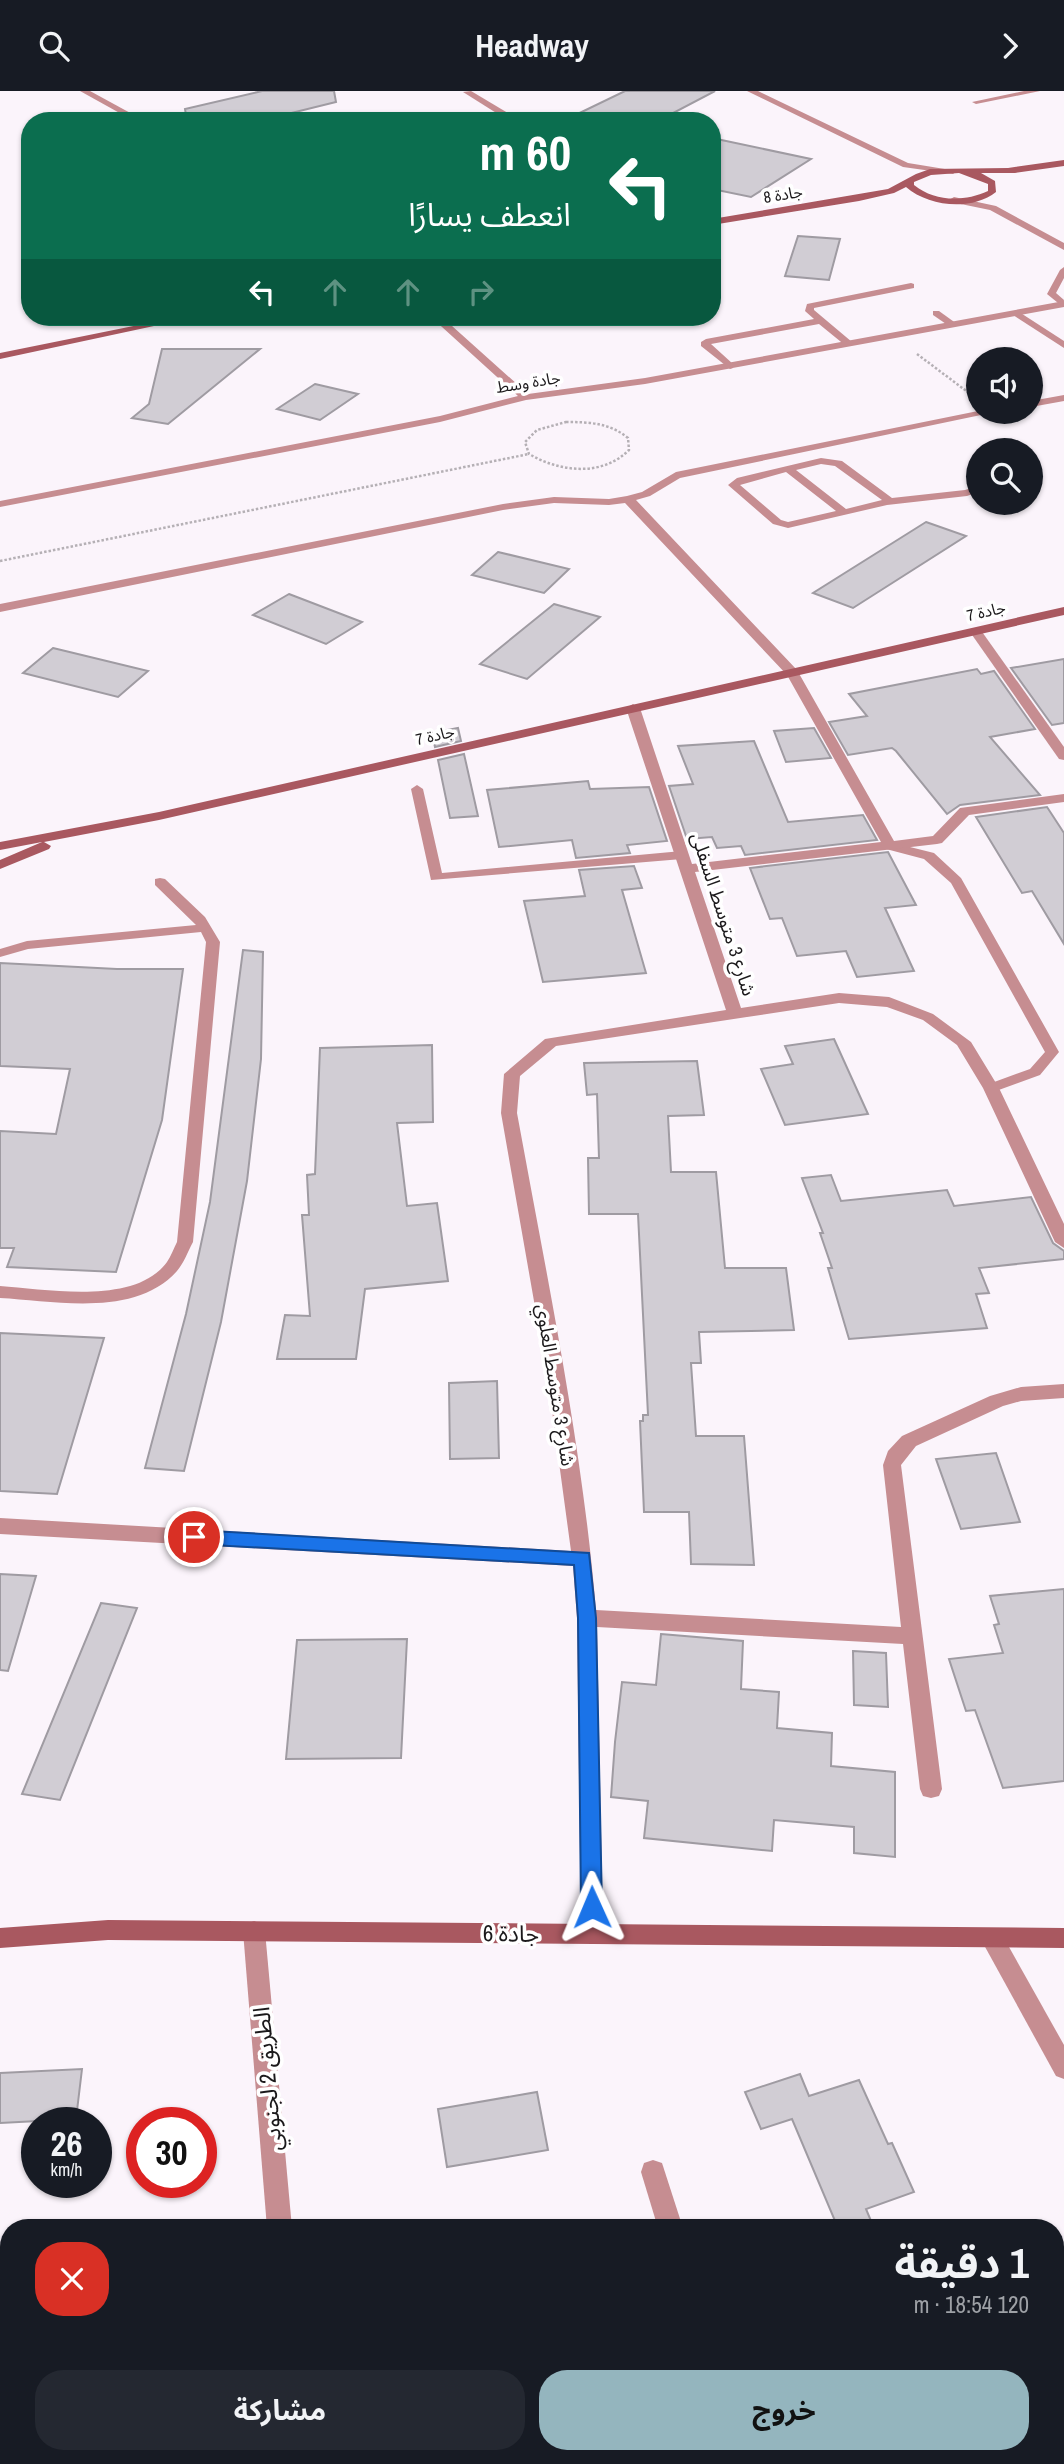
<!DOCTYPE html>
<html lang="ar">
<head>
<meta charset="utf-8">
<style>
	body { margin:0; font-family:"Archivo Narrow","Noto Sans Arabic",sans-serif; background:#242831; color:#f1f3f6; direction:rtl; height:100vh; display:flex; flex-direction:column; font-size:26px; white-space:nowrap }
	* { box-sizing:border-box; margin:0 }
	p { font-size:23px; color:#9ea1a6 }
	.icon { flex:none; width:38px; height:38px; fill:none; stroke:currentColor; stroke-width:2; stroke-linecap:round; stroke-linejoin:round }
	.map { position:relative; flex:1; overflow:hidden; direction:ltr }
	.sheet { position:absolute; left:0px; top:2128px; width:1064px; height:245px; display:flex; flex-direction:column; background:#171b24; border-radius:28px 28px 0 0; box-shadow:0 2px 5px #0004; direction:rtl }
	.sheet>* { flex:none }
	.guide { position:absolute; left:21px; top:21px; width:700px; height:214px; border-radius:28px; box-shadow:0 2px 5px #0004; direction:rtl; background:#0b6e4f; color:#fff; overflow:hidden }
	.buttons { position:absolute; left:966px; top:256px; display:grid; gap:14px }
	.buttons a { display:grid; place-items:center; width:77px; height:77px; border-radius:50%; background:#171b24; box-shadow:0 2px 5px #0004; font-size:35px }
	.speed { position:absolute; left:21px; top:2016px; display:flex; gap:14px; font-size:35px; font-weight:700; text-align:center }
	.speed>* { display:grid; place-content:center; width:91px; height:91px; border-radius:50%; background:#171b24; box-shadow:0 2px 5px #0004; line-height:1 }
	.speed small { font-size:18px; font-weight:400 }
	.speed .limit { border:10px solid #d22; background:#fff; color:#111 }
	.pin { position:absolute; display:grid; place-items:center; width:60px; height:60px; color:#fff; margin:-30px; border:4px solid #fff; border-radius:50%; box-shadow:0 2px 7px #0007 }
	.me { position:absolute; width:77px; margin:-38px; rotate:359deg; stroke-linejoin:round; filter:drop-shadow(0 0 5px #0008) }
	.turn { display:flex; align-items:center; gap:24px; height:147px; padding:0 35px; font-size:32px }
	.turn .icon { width:91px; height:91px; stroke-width:2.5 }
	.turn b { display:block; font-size:49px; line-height:60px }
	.lanes { display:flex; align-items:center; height:66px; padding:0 35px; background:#0003; justify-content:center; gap:35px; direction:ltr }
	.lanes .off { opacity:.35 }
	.round { display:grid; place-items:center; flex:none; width:74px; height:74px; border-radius:28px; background:#242831 }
	.summary { display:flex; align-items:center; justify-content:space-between; height:119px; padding:0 35px }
	h1 { font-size:42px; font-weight:700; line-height:52px }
	.primary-button { display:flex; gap:14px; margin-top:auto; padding:14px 35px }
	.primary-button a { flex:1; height:80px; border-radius:28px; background:#94b5be; color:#111; font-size:28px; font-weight:700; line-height:80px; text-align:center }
	.primary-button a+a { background:#242831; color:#f1f3f6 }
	header { display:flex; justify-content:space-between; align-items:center; height:91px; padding:0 35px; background:#171b24; font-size:32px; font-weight:700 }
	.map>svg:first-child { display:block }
	.building { fill:#d1cdd4; stroke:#9f9ba2; stroke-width:2 }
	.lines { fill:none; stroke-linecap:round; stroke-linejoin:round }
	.path { stroke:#b5b0b5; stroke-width:2.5; stroke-dasharray:2.5 2; stroke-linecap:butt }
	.lane { fill:#c68d91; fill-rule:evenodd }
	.street { fill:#c68d91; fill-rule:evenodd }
	.secondary { fill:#a95860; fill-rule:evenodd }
	.route { fill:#1a73e8; stroke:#114b97; stroke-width:2 }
	.labels { text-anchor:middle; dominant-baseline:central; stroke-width:7; stroke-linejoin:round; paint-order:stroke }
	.far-street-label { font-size:16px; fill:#1b191b; stroke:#fff }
	.street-label { font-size:19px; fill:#1b191b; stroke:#fff }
	.near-street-label { font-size:23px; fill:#1b191b; stroke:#fff }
</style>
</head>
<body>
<header><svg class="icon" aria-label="forward" viewBox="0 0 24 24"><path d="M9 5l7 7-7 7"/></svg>Headway<svg class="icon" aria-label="search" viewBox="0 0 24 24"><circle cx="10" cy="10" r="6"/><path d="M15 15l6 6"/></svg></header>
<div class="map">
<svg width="1064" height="2373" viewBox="0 0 1064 2373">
	<rect width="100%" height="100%" fill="#fbf4fb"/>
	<g class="building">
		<polygon points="262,0 334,0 336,11 259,30 187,30 185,18"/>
		<polygon points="625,0 715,0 658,30 563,30"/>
		<polygon points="712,47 811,68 751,106 712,98"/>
		<polygon points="798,145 840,148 829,189 785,185"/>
		<polygon points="162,258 260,258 168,333 132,327 149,313"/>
		<polygon points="315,293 358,303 320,329 277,318"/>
		<polygon points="926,431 966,445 853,517 813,502"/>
		<polygon points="498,461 569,478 544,502 472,484"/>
		<polygon points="289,503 362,531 326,553 253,524"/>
		<polygon points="554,513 600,526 527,588 480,573"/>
		<polygon points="53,557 148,580 118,606 23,582"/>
		<polygon points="1064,568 1064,632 1052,634 1011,577"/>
		<polygon points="977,578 981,583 994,580 1035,638 990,646 1040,704 960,714 947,723 896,660 892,657 848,664 829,631 867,625 849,603"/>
		<polygon points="458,637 461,650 435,656 432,642"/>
		<polygon points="814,637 831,667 786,671 774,640"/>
		<polygon points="754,650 788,731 863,724 877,749 745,764 741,755 717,757 712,746 687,748 669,695 693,693 678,655"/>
		<polygon points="464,663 478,725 450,727 438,669"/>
		<polygon points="588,690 590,698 649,696 667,750 627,754 630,762 576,767 572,749 499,756 487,699"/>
		<polygon points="1047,716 1064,742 1064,853 1032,800 1022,802 976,726"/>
		<polygon points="888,761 916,814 885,817 914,880 857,886 846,860 797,865 782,827 770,828 750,777"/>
		<polygon points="634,775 642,797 622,799 646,882 543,891 524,810 585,805 579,779"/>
		<polygon points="243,859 263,861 261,968 247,1090 221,1231 184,1380 145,1377 186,1223 210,1111"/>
		<polygon points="0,872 117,878 183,878 162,1029 116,1181 7,1176 14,1157 0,1157 0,1040 56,1043 70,978 0,975"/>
		<polygon points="834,948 868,1023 785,1034 761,978 793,973 785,955"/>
		<polygon points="432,954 433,1031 397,1032 407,1115 437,1112 448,1190 365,1198 356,1268 277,1268 285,1224 310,1225 302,1124 309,1124 307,1084 315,1083 320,957"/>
		<polygon points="697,970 704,1024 668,1025 671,1081 716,1081 725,1177 786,1177 794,1239 699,1241 701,1272 691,1272 696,1345 744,1345 754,1474 691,1473 689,1421 644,1421 640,1330 643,1330 643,1324 648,1324 638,1123 589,1123 588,1067 599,1067 597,1003 587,1004 584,972"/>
		<polygon points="831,1084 841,1110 947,1099 954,1115 1031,1106 1053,1152 1064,1160 1064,1168 979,1177 989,1202 976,1203 987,1237 849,1248 828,1177 832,1177 820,1142 823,1142 802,1087"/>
		<polygon points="0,1242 104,1247 57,1403 0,1400"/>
		<polygon points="497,1290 499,1367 450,1368 449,1292"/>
		<polygon points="996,1362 1020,1431 961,1438 936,1368"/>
		<polygon points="0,1483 36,1485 8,1580 0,1579"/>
		<polygon points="1064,1498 1064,1690 1003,1697 975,1619 966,1620 949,1568 1003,1562 994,1534 999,1533 990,1505"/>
		<polygon points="101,1512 137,1517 60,1709 22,1703"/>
		<polygon points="661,1543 743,1550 741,1598 779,1601 777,1637 832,1642 831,1675 895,1681 895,1766 854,1762 854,1736 774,1729 772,1760 644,1747 648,1710 611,1706 615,1651 622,1591 656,1594"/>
		<polygon points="407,1548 401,1667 286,1668 297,1549"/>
		<polygon points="853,1560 886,1562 888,1616 854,1614"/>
		<polygon points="82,1978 76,2028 0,2032 0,1982"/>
		<polygon points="800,1983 809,2005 859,1989 888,2053 892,2052 914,2101 866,2118 874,2137 838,2137 792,2028 761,2038 745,2001"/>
		<polygon points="537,2001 548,2059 447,2076 438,2018"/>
	</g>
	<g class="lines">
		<g class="path">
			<polyline points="917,263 969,302"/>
			<path d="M566 331C589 331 610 332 628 347L629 359C602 386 560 381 529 363L525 351 537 339Z"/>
			<polyline points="0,470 529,363"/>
		</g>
		<g class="lane">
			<polygon points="1024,0 1040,0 976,13 972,11"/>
			<polygon points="129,22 132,26 121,30 110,30"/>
			<polygon points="1064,176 1064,187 1056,202 1064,209 1063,216 1047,203 1060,179"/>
			<polygon points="911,192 914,193 914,197 814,217 814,219 852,251 852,255 846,255 819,233 711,253 733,273 733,277 730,278 701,255 701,251 706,248 814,228 805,220 807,213"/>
			<polygon points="1016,219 1064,250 1064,257 1013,224 1012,222"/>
			<polygon points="933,220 939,220 957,233 949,235 933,224"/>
			<path d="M821 367 842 370 892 407 965 399 978 395V401L967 405 887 414 788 437 773 433 728 394 737 387ZM821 373 835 375 882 409 846 418 796 379ZM786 381 836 420 788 431 781 429 740 394Z"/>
			<polygon points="417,694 423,698 442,782 682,760 688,764 682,768 431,789 411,698"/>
			<polygon points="890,751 934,762 961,787 1059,961 1040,984 996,1000 986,1000 984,997 986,994 1030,978 1045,961 951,792 924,768 886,758 886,752"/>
			<path d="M160 787 165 788 205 826 220 851 193 1151C188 1160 184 1172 177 1180 135 1227 55 1210 0 1207V1195C47 1198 135 1215 167 1171 171 1165 174 1157 177 1151L206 851 201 841 28 858 0 866V858L27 850 196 834 155 794V788Z"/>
		</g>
		<g class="street">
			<polygon points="80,0 90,0 145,30 134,30"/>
			<polygon points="471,0 518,28 519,30 509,30 463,1"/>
			<polygon points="747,0 758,0 908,72 957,80 953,83 903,76"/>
			<polygon points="954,106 996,115 1064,152 1064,159 990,119 951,111 949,109"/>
			<polygon points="1064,210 1064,216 645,293 526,309 440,331 0,416 0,410 440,325 518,305 431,226 442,226 528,303 645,287"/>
			<polygon points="1064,304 1064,310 1031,316 1031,310"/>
			<path d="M978 320H1000L680 387 650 405 636 409 797 579 894 750 933 745 960 717 1064 703V711L969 724 942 752 937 753 695 781 741 917 839 902 889 906 933 923 971 951 999 997 1064 1133V1157L1055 1151 983 997 957 954 923 929 887 916 839 912 556 955 520 985 517 1022C547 1187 582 1352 596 1519L901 1536 883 1374 888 1360 902 1345 990 1305 1021 1296 1064 1293V1307L1021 1310 1003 1315 916 1355 901 1374 942 1698 939 1705 931 1707 923 1705 920 1698 903 1553 597 1536 603 1843 600 1850 592 1853 584 1850 581 1843 577 1527 573 1475 0 1443V1427L571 1460 548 1290 501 1022 504 983 545 948 726 919 626 617 633 613 640 617 692 773 881 751 787 584 625 412 609 414 554 412 503 419 0 521V513L503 413 554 406 609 408 627 405 642 401 676 381Z"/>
			<polygon points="976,537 980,538 1064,656 1064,669 1059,668 970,541"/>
			<polygon points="254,1830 262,1833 265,1840 292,2137 267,2137 243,1840 246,1833"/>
			<polygon points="992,1837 1000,1840 1064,1954 1064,1988 1056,1985 984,1854 981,1847 984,1840"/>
			<polygon points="653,2069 662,2072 683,2137 658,2137 641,2081 644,2072"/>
			<polygon points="1064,2196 1064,2222 1055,2226 1055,2200"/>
			<polygon points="9,2247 9,2273 0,2274 0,2248"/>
			<polygon points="297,2364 323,2364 324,2373 298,2373"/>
			<polygon points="742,2364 768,2364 771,2373 745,2373"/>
		</g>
		<g class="secondary">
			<path d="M1064 69V75L1015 82H981L995 90 996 101C972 120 929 116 906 96L894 102 859 110 712 134V128L888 98 916 83 930 78 1008 77ZM959 82 988 93V100C964 111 935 111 914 94V91L931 84Z"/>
			<polygon points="178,226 196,226 0,268 0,262"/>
			<polygon points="1064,516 1064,524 159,729 44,751 51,755 49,758 0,778 0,769 42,751 0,759 0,751 159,721"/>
			<polygon points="108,1829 1064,1837 1064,1857 108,1849 0,1857 0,1837"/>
		</g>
	</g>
	<polygon class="route" points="194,1439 589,1462 596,1527 602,1816 599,1823 592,1826 584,1823 581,1816 578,1527 574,1474 194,1453 188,1451 185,1446 188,1441"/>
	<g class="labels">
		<g class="far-street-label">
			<text transform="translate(783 103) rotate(-9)">جادة 8</text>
			<text transform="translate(528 291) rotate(-9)">جادة وسط</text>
			<text transform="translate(986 520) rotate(-13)">جادة 7</text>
			<text transform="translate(435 644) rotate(-13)">جادة 7</text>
		</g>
		<g class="street-label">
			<text transform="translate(724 823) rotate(72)">شارع 3 متوسط السفلى</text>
			<text transform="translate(556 1294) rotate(81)">شارع 3 متوسط العلوي</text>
		</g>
		<g class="near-street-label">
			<text transform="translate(511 1842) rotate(1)">جادة 6</text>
			<text transform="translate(267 1988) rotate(-95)">الطريق 2 لجنوبي</text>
		</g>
	</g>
</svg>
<div class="buttons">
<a><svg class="icon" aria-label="sound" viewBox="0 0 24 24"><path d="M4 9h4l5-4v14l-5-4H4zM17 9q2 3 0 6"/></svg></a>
<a><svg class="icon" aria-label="search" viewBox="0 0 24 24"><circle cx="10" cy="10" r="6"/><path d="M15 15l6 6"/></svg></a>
</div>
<div class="speed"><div>26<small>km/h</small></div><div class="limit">30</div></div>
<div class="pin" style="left:194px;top:1446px;background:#d93025"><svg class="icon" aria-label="arrive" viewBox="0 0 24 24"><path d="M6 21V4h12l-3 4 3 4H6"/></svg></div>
<svg class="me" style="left:592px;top:1816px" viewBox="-20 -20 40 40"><path d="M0-17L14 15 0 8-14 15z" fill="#1a73e8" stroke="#fff" stroke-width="4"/></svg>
<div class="guide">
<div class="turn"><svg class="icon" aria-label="left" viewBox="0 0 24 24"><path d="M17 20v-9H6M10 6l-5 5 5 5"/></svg><div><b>60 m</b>انعطف يسارًا</div></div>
<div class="lanes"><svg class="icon" aria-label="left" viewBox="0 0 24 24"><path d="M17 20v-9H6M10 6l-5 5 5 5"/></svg><svg class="icon off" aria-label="ahead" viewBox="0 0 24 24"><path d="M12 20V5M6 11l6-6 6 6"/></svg><svg class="icon off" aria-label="ahead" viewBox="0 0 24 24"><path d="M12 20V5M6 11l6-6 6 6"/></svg><svg class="icon off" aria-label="right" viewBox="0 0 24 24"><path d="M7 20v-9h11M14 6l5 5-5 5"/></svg></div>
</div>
<section class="sheet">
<div class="summary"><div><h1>1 دقيقة</h1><p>120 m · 18:54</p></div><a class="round" style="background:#d93025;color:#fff"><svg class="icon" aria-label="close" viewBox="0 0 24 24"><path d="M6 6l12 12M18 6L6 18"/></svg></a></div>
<div class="primary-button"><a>خروج</a><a>مشاركة</a></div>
</section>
</div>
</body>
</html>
